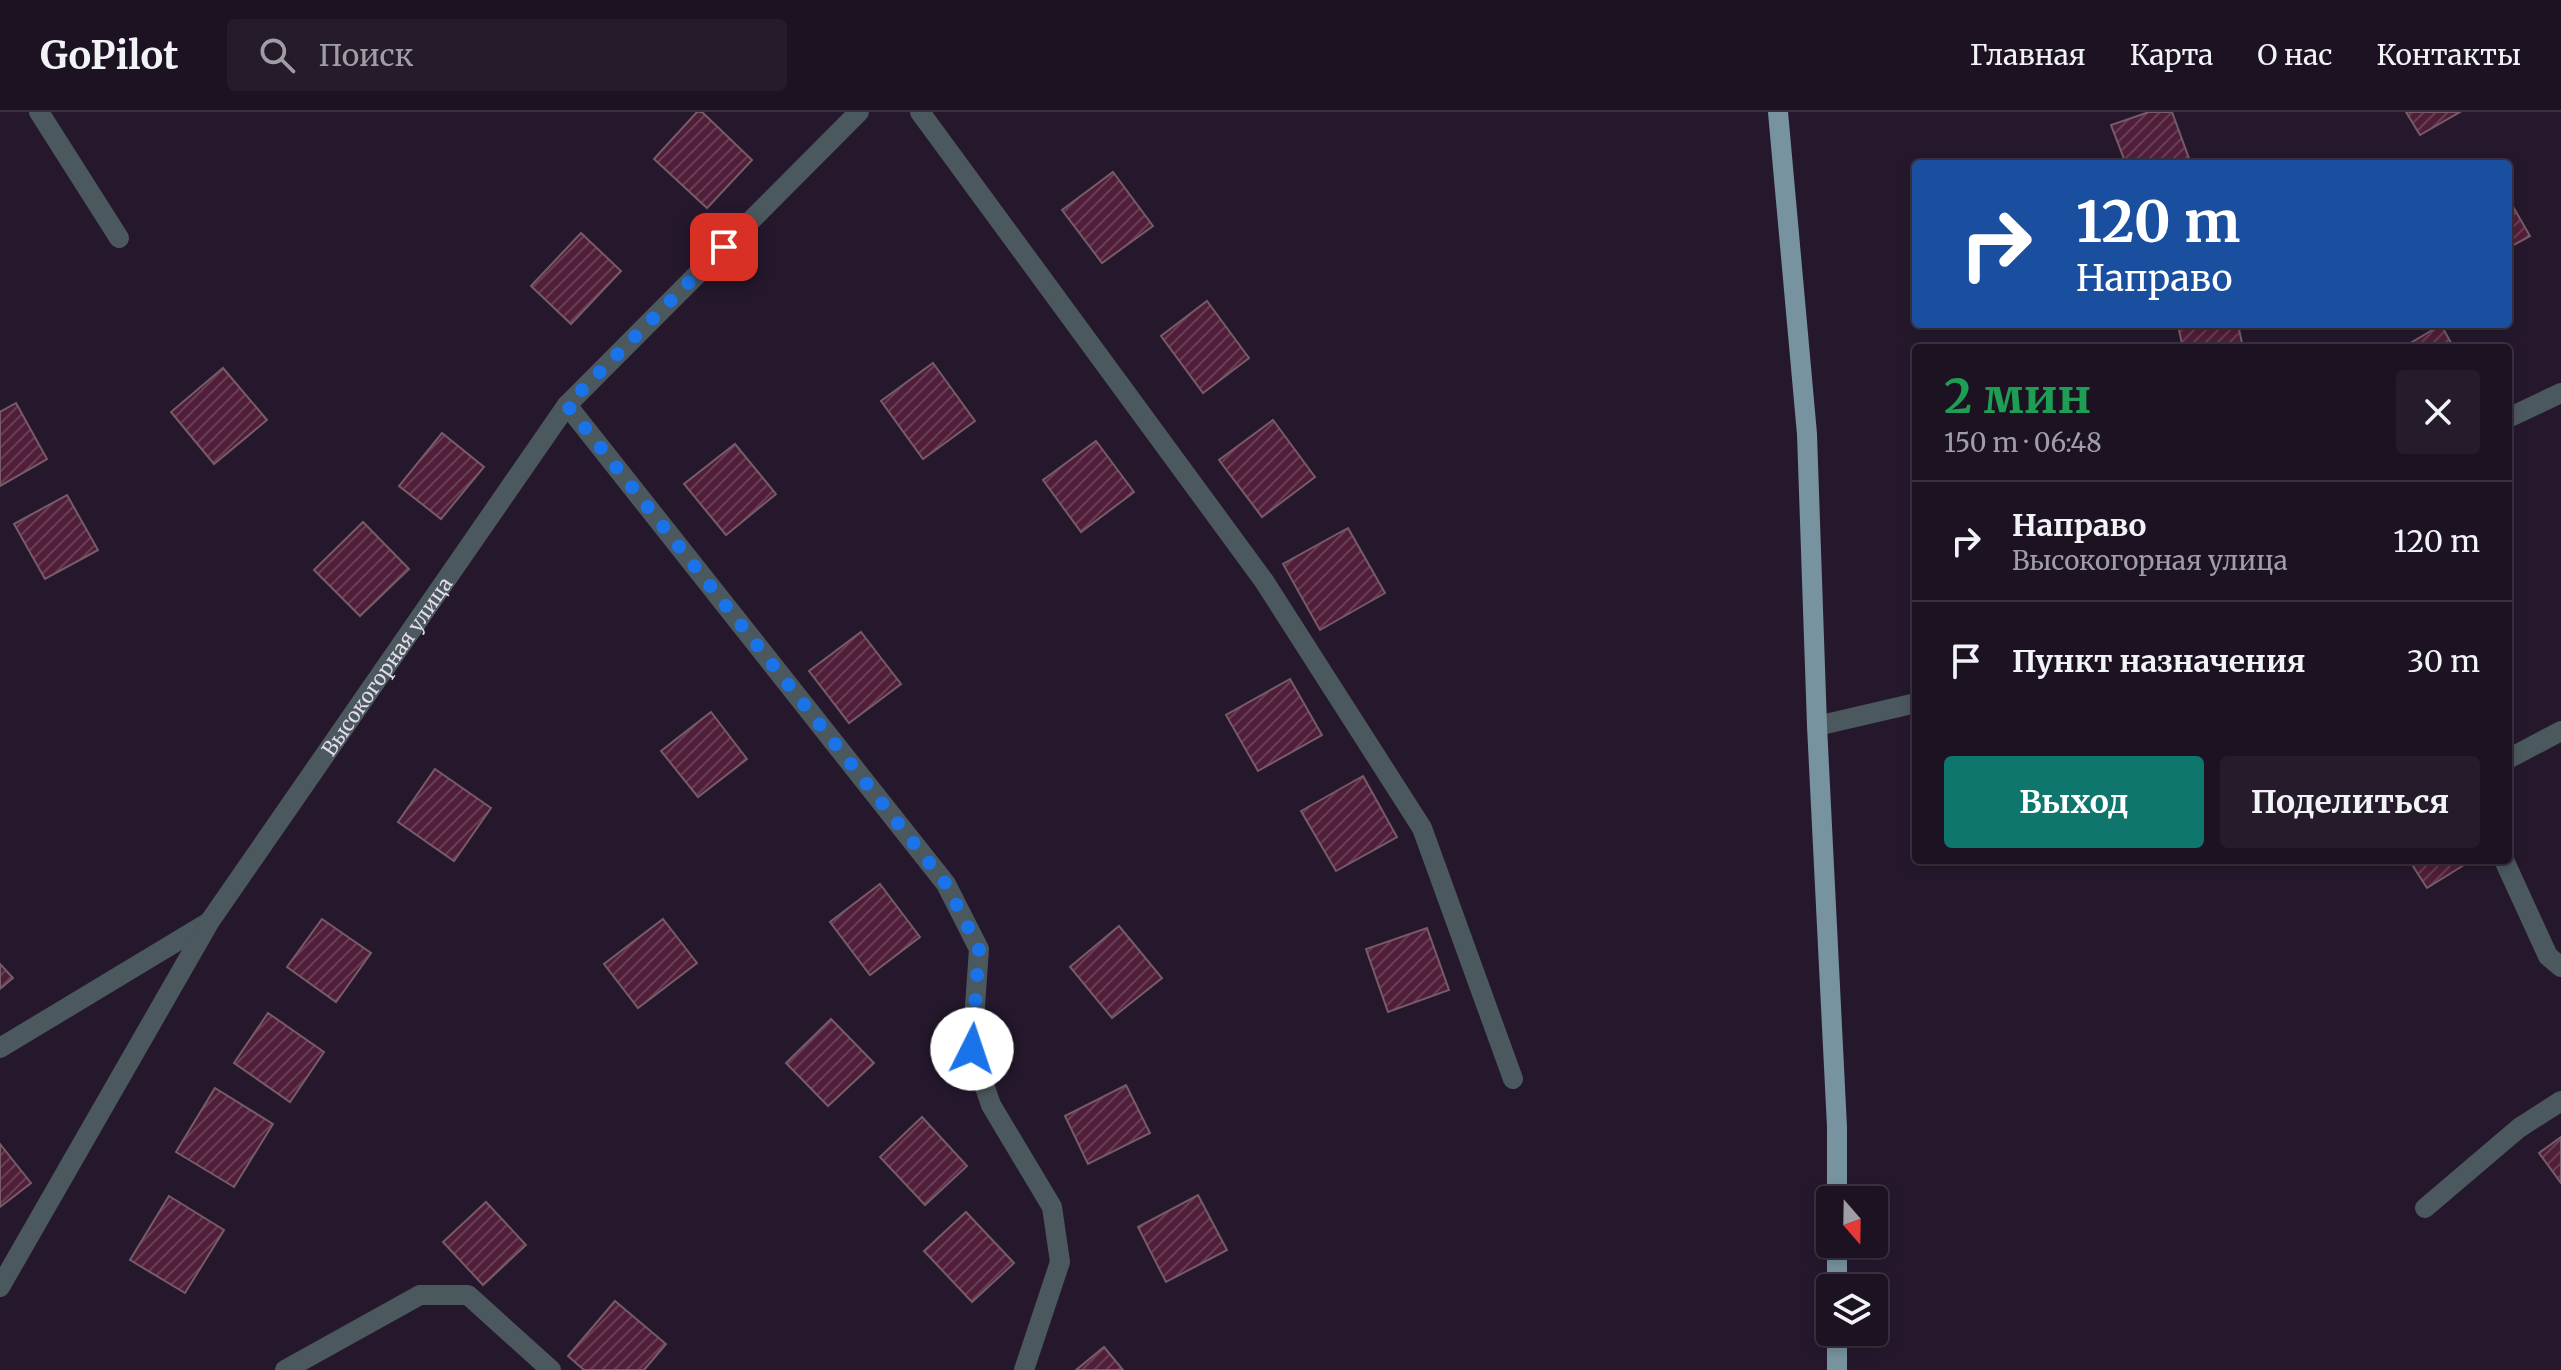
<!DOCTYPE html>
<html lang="ru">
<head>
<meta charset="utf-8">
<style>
	body { margin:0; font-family:Merriweather,serif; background:#251b2a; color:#f1f3f6; height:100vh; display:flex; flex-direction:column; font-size:30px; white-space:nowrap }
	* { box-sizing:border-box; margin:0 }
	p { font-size:26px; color:#a09ea5 }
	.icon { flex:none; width:44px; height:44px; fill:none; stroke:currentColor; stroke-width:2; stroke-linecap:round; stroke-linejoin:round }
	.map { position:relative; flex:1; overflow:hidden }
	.drawer { position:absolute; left:1912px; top:232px; width:600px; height:520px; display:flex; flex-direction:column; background:#1c1222; border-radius:8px; box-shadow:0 4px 12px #0003,0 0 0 2px #3a3240 }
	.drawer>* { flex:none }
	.banner { position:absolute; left:1912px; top:48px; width:600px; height:168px; border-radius:8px; box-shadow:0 4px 12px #0003,0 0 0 2px #3a3240; background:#1a4fa0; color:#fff; overflow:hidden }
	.needle { width:52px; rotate:160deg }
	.fabs { position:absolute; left:1816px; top:1074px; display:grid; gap:16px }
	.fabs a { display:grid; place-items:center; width:72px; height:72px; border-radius:8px; background:#1c1222; box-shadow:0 4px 12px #0003,0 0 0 2px #3a3240; font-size:40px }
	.pin { position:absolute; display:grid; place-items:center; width:68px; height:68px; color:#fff; margin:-34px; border-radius:16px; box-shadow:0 4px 12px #0006 }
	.me { position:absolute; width:88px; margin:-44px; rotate:4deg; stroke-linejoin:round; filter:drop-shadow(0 0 6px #0008) }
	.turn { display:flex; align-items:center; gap:28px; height:168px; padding:0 32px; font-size:36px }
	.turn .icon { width:104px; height:104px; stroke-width:2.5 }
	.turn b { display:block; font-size:56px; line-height:68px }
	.round { display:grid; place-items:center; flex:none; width:84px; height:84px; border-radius:8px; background:#251b2a }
	.head { display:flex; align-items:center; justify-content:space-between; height:136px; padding:0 32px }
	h1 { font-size:48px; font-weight:700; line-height:60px; color:#1e9e55 }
	.action { display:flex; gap:16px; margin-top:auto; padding:16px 32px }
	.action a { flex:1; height:92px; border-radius:8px; background:#0f766e; color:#fff; font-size:32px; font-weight:700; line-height:92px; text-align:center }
	.action a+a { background:#251b2a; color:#f1f3f6 }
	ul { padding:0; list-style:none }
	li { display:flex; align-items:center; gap:24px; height:120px; padding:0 32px; border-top:2px solid #3a3240 }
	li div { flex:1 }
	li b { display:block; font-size:30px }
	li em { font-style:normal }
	header { display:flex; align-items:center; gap:48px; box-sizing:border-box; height:112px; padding:0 40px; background:#1c1222; border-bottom:2px solid #3a3240 }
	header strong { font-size:38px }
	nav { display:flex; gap:44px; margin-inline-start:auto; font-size:28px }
	.search { width:560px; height:72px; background:#251b2a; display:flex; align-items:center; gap:20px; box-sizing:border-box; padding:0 28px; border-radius:8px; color:#a09ea5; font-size:30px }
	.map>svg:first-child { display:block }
	.building { fill:url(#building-hatch); stroke:#775b67; stroke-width:2 }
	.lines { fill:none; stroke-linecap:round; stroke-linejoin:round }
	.minor { stroke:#4b585e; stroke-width:20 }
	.major { stroke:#77939f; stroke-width:20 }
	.route { stroke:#1a73e8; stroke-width:14; stroke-dasharray:0 25.2 }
	.labels { text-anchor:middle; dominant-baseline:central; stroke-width:7; stroke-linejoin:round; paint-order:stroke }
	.street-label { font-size:20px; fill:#e3dbe9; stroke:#0b060f }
</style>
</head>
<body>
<header>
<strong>GoPilot</strong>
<div class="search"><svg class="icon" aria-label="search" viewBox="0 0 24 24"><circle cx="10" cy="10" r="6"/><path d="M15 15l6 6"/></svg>Поиск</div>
<nav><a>Главная</a><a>Карта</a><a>О нас</a><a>Контакты</a></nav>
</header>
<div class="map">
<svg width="2561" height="1258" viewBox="0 0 2561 1258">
	<defs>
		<pattern id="building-hatch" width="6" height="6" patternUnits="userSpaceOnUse" patternTransform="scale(2)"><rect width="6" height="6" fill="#501e38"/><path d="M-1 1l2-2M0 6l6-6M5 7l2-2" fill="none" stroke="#693e55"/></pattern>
	</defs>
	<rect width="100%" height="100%" fill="#25182d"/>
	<g class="building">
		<polygon points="697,0 702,0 752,48 707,96 654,47"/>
		<polygon points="2149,0 2172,0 2191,52 2126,52 2111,13"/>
		<polygon points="2406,0 2460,0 2420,23"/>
		<polygon points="1113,60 1153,114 1102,151 1062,98"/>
		<polygon points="2508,86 2530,124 2508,136"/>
		<polygon points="581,121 621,159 571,212 531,174"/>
		<polygon points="1207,189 1249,246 1203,281 1161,224"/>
		<polygon points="2186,212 2238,212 2243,236 2183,236 2178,214"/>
		<polygon points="2441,213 2454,236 2402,236"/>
		<polygon points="933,251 975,309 923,347 881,289"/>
		<polygon points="223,256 267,308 214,352 171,300"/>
		<polygon points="16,291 47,347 0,374 0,300"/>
		<polygon points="1273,308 1315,365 1262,405 1219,348"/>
		<polygon points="442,321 484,355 441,407 399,374"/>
		<polygon points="1096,329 1134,380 1081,420 1043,368"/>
		<polygon points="735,332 776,382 726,423 684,372"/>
		<polygon points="67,383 98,438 45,467 14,412"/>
		<polygon points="363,410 409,457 360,504 314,458"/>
		<polygon points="1348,416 1385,481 1320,518 1283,452"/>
		<polygon points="861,520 901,572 849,611 809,559"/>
		<polygon points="1290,567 1322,623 1258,659 1226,603"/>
		<polygon points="711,600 747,647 698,685 661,639"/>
		<polygon points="435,657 491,696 454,749 398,710"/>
		<polygon points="1363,664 1397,725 1336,759 1301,699"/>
		<polygon points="2409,748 2472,748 2427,776"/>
		<polygon points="880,772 920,825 870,863 830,810"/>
		<polygon points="322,807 371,841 336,890 287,855"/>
		<polygon points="663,807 697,851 638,896 604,852"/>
		<polygon points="1119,814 1162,866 1112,906 1070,855"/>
		<polygon points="1427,816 1449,878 1388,900 1366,837"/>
		<polygon points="0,852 13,866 0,877"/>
		<polygon points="268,901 324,940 290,990 234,951"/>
		<polygon points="831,907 874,951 828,994 786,951"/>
		<polygon points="1126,973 1150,1021 1088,1052 1065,1004"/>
		<polygon points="215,976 273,1012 234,1075 176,1040"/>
		<polygon points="922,1005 967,1054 925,1093 880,1045"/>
		<polygon points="2561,1025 2561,1071 2539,1041"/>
		<polygon points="0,1032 31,1071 0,1095"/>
		<polygon points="1198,1083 1227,1138 1166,1170 1138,1115"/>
		<polygon points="169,1084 224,1118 185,1181 130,1148"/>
		<polygon points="486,1090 526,1133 483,1173 443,1130"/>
		<polygon points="966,1100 1014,1151 972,1190 924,1139"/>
		<polygon points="615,1189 666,1232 644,1258 584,1258 568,1244"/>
		<polygon points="1104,1235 1123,1258 1076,1258"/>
	</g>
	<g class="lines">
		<g class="minor">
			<polyline points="39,0 119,126"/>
			<polyline points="920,0 1264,469 1422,716 1513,967"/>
			<polyline points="567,293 946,772 979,837 972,937 991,993 1052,1095 1060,1150 1024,1258"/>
			<polyline points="2508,306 2561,281"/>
			<polyline points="1817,614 1916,591"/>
			<polyline points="2508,647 2561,619"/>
			<polyline points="2504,748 2548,844 2561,855"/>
			<polyline points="0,936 209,810"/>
			<polyline points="2425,1096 2519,1016 2561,989"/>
			<path id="s1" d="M0 1175 210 809 567 293 859 0"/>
			<polyline points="285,1258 420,1183 468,1183 551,1258"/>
		</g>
		<g class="major">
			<polyline points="1778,0 1807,322 1817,614 1837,1015 1837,1088"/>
			<polyline points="1837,1176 1837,1132"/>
			<polyline points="1837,1258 1837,1220"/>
		</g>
	</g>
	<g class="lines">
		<polyline class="route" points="724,135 567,293 946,772 979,837 972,937"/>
	</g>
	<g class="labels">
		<g class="street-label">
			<text stroke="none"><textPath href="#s1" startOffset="732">Высокогорная улица</textPath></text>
		</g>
	</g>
</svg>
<div class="fabs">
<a><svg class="needle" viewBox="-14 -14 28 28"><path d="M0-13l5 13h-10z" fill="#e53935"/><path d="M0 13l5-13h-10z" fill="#a09ea5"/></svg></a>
<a><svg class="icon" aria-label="layers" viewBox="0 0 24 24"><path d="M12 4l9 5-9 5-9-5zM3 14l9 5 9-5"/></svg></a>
</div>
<div class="pin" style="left:724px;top:135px;background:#d93025"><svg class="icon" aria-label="arrive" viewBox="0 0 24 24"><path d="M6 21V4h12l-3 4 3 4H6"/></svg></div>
<svg class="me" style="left:972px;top:937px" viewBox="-20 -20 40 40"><circle r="19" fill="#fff"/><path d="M0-13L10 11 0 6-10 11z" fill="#1a73e8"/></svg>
<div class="banner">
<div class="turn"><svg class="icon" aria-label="right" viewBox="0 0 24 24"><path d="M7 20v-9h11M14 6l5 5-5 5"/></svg><div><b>120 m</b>Направо</div></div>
</div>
<section class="drawer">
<div class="head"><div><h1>2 мин</h1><p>150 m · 06:48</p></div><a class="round"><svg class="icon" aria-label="close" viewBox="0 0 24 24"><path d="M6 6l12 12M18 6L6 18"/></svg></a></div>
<ul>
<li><svg class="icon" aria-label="right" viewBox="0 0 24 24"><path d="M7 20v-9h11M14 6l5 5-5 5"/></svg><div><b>Направо</b><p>Высокогорная улица</p></div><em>120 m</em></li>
<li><svg class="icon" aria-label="arrive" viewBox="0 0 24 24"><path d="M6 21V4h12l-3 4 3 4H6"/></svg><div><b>Пункт назначения</b></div><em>30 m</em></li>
</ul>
<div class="action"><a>Выход</a><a>Поделиться</a></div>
</section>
</div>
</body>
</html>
